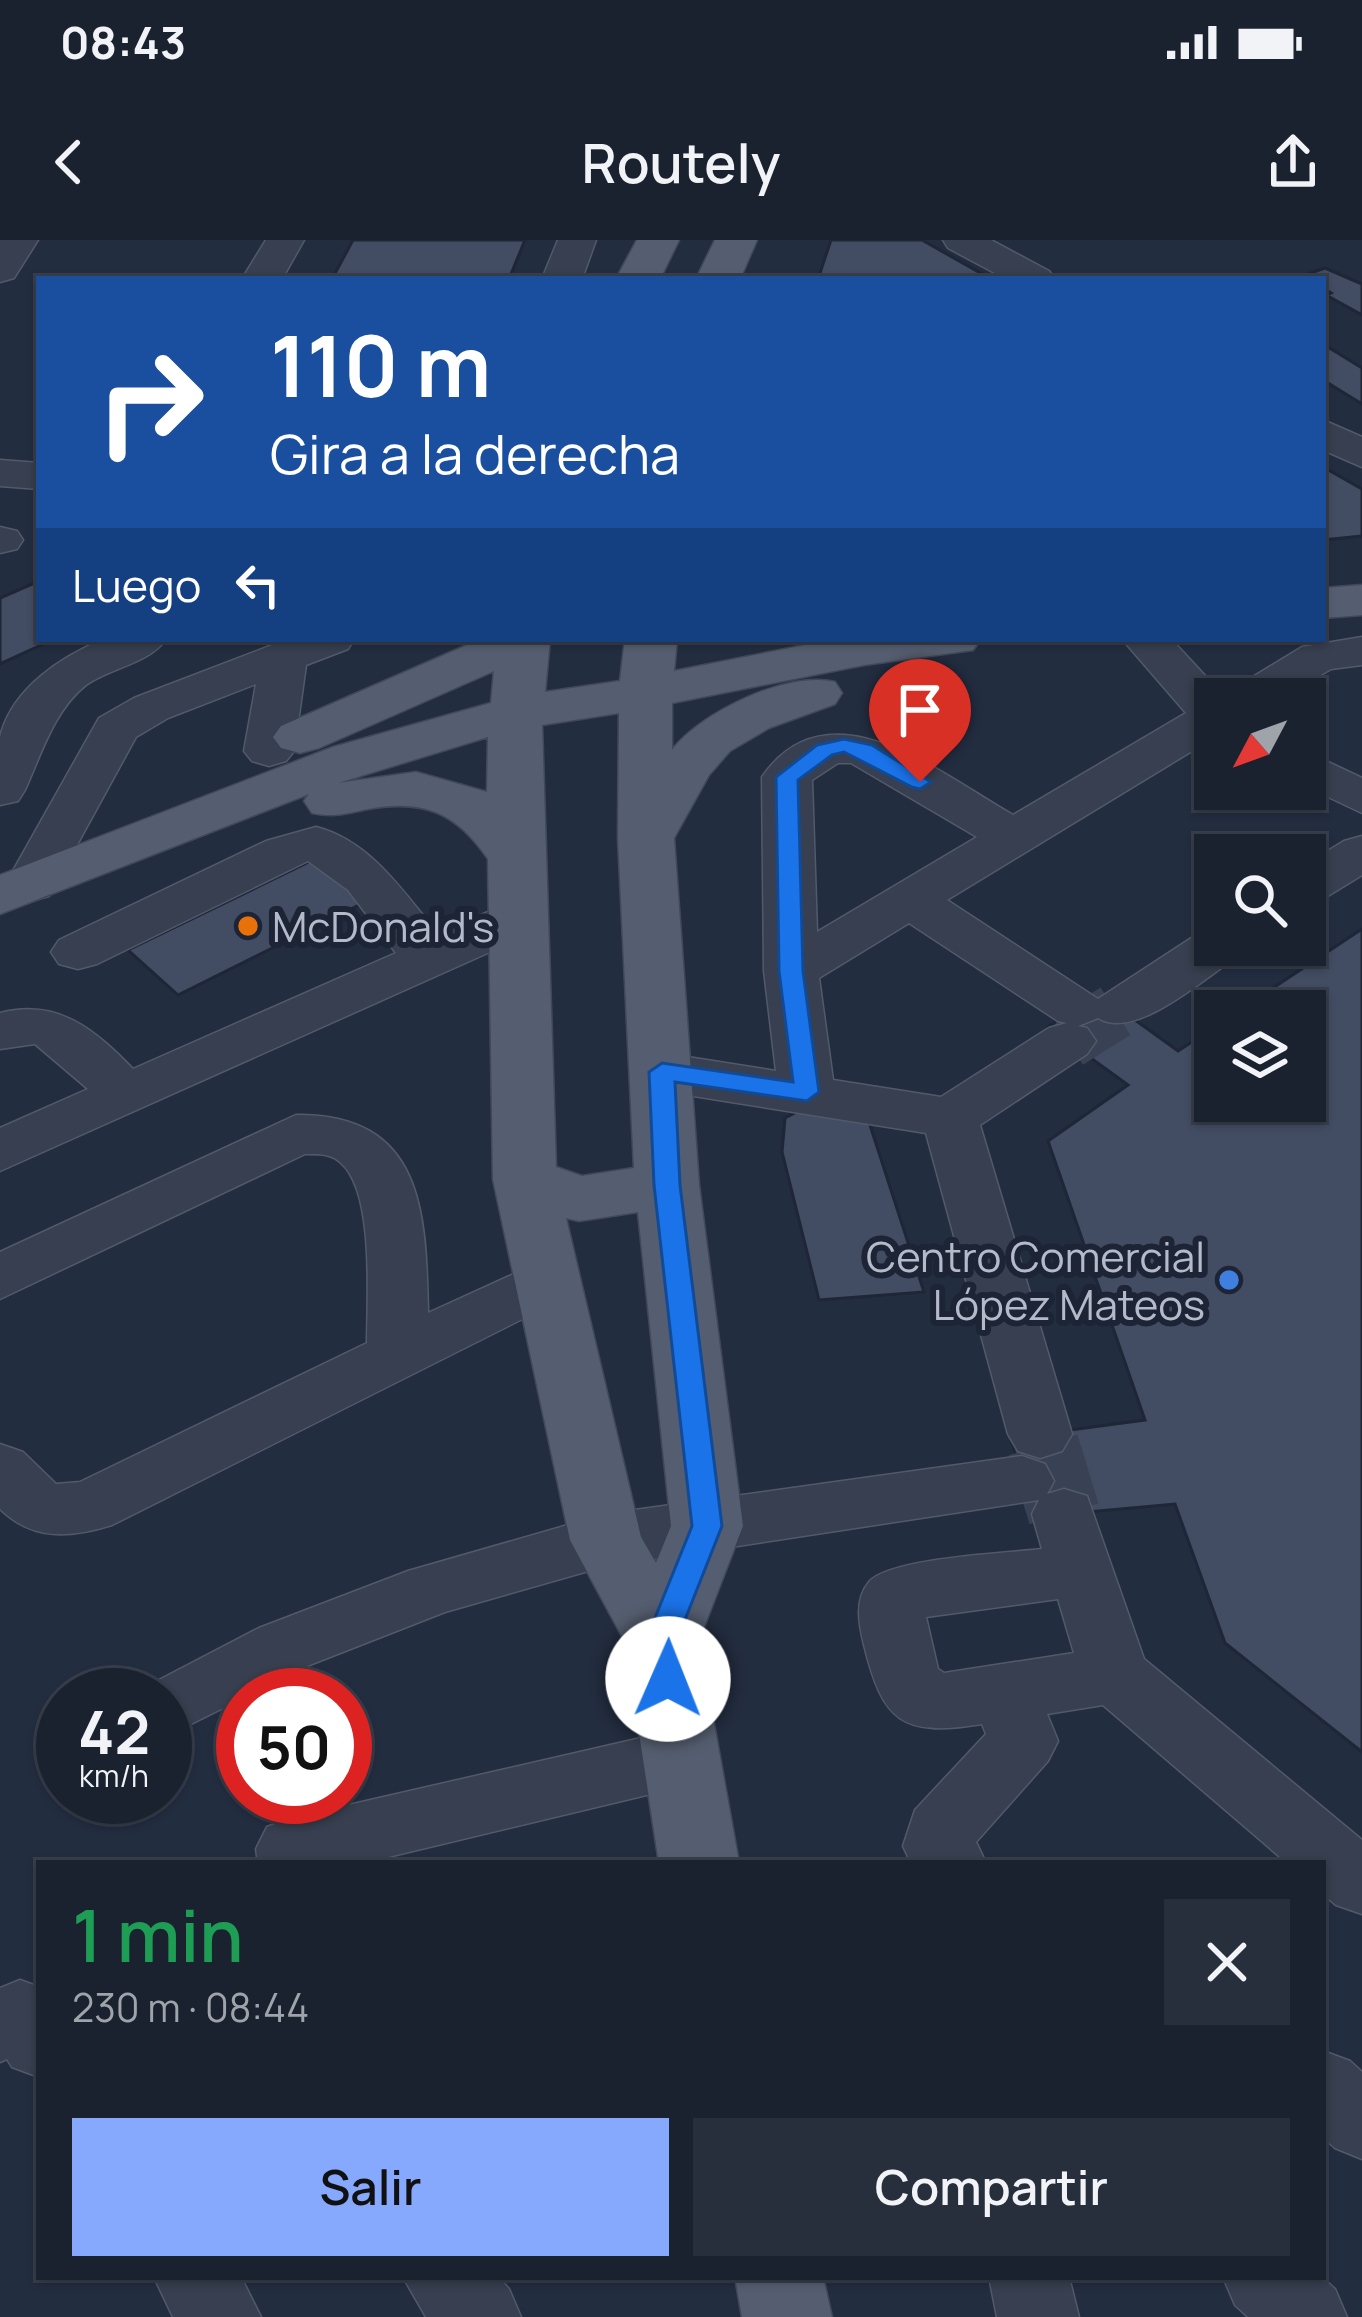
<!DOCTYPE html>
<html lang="es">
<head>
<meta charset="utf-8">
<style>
	body { margin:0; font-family:Manrope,sans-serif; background:#272f3c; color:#f1f3f6; height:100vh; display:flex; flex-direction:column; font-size:45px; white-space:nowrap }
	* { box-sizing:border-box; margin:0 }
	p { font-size:39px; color:#9fa4ab }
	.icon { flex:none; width:66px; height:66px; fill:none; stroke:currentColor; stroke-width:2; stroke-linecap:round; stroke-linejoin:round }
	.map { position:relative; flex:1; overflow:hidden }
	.panel { position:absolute; left:36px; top:1620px; width:1290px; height:420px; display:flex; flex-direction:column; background:#1a2230; border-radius:0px; box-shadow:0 3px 9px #0004,0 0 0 3px #383f4c }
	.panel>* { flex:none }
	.guide { position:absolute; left:36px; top:36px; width:1290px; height:366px; border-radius:0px; box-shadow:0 3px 9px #0004,0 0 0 3px #383f4c; background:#1a4fa0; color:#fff; overflow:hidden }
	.needle { width:78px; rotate:229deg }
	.fabs { position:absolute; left:1194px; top:438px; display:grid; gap:24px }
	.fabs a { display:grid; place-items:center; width:132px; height:132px; border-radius:0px; background:#1a2230; box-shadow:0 3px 9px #0004,0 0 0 3px #383f4c; font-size:60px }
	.speed { position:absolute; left:36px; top:1428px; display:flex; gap:24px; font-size:60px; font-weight:700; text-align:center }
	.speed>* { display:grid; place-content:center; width:156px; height:156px; border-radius:50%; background:#1a2230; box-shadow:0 3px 9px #0004,0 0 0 3px #383f4c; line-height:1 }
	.speed small { font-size:30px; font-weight:400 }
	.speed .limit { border:18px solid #d22; background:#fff; color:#111 }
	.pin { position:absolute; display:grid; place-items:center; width:102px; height:102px; color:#fff; margin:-123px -51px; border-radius:50% 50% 50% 0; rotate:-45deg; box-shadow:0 0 12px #0007 }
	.pin .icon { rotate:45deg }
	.me { position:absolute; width:132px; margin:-66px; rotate:1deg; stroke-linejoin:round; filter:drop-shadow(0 0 9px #0008) }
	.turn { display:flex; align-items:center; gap:42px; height:252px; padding:0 36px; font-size:54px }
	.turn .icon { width:156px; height:156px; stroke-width:2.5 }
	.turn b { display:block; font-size:84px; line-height:102px }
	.then { display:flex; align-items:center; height:114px; padding:0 36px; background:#0003; gap:24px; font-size:45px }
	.round { display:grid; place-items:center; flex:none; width:126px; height:126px; border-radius:0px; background:#272f3c }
	.head { display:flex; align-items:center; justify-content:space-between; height:204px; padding:0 36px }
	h1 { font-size:72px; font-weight:600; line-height:90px; color:#1e9e55 }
	.cta { display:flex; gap:24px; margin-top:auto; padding:24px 36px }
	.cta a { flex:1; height:138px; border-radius:0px; background:#86a9fd; color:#111; font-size:48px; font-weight:600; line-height:138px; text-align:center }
	.cta a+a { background:#272f3c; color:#f1f3f6 }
	.status { display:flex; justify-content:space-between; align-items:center; height:84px; padding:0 60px; background:#1a2230; direction:ltr }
	.status svg { height:33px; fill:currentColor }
	header { display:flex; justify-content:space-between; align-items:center; height:156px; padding:0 36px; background:#1a2230; font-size:54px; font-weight:600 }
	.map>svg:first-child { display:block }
	.building { fill:#424c62; stroke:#1e2637; stroke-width:3 }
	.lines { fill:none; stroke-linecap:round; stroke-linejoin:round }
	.minor-tunnel-far1 { stroke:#394255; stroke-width:56; stroke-dasharray:56 28; stroke-linecap:butt }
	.minor-tunnel { stroke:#394255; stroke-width:72; stroke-dasharray:72 36; stroke-linecap:butt }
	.minor-casing { stroke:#525a6a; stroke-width:3 }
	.major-casing { stroke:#414859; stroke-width:3 }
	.minor { fill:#373f50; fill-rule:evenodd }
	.major { fill:#555e70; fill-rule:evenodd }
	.route { fill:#1a73e8; stroke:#114b97; stroke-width:3 }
	.food-dot { fill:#e8710a; stroke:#1c2435; stroke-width:4.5 }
	.shop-dot { fill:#3f7fe0; stroke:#1c2435; stroke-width:4.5 }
	.labels { text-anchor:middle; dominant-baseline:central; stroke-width:12; stroke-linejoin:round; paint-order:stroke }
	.poi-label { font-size:42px; fill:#b4baca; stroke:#1c2435; text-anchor:start }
</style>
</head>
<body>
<div class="status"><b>08:43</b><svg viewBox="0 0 49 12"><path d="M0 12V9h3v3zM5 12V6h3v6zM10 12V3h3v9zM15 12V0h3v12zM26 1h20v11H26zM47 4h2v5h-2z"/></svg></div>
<header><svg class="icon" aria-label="back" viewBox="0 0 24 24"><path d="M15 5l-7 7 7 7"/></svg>Routely<svg class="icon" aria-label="share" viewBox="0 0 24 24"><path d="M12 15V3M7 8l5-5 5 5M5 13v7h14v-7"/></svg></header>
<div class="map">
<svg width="1362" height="2077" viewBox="0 0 1362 2077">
	<rect width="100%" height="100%" fill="#232d40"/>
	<g class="building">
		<polygon points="353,0 525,0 509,39 332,39"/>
		<polygon points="831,0 922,0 991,39 818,39"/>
		<polygon points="1325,28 1362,44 1362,75 1326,55 1331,53 1323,48 1323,39 1302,36"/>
		<polygon points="1323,104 1362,128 1362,164 1323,140"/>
		<polygon points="1323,227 1362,249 1362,296 1323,300"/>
		<polygon points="39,341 39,399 54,399 0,424 0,358"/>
		<polygon points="315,619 367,661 178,755 128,710"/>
		<polygon points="1362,689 1362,1512 1225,1403 1175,1264 1032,1277 1011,1198 1145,1180 1048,901 1128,845 1048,787 1099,754 1178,811 1215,787 1215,861 1305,861 1305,771 1238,771"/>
		<polygon points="808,866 855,871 870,885 924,1052 819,1060 782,912 785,878"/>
	</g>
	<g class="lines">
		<g class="minor-tunnel-far1">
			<polyline points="1068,801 1119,769"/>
			<polyline points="1040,1194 1044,1208"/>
		</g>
		<polyline class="minor-tunnel" points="1043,1205 1064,1274"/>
		<defs>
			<g id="minor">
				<polygon points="0,0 38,0 14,38 0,42"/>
				<polygon points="266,0 304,0 282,39 242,39"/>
				<polygon points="558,0 596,0 582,39 542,39"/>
				<polygon points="943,0 991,0 1049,31 1055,39 1006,39 948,8"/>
				<polygon points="1323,180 1362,197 1362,227 1323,210"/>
				<polygon points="0,220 39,223 39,249 0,246"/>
				<polygon points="0,287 17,291 23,300 17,309 0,313"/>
				<path d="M1362 397V425L1331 429 1279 459H1215V497L947 660 1098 759 1199 693 1215 689V705H1245L1237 717C1203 739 1135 801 1098 778L1078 786 1087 788 1096 801 1087 814 980 885 1072 1194 1062 1211 1040 1218 1018 1211 1008 1194 926 893 662 851 642 845 634 832 642 819 662 813 776 831 764 731 762 537C829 440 942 535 1013 575L1186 473 1122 399H1171L1223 455 1302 407ZM838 523H851L977 597 817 692 812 540ZM909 683 1058 781 1067 783 1049 788 941 857 833 840 819 738Z"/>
				<path d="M104 399H166C150 423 110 428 86 445 54 470 41 515 25 550L18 561 0 565C0 544 0 517 0 497 12 448 61 417 104 399Z"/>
				<polygon points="288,399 354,399 348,409 306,425 294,511 286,521 269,526 252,521 244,511 256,444 168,478 136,497 49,656 31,661 13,656 5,645 99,478 134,458"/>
				<polygon points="1305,511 1362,538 1362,573 1305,546"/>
				<path d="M316 587C371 601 404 653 438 694L501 666 520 661 539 666 546 678 539 690 0 931V888L88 849 35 804 0 809V773C58 758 95 790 133 829L396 713 348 650 308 621 97 724 78 729 59 724 51 712 59 700 266 601Z"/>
				<polygon points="1362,596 1362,635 1323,659 1305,664 1305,625 1344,601"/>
				<path d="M296 875C423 874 426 971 428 1073L549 1018 570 1025 579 1040 570 1055 112 1285C70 1298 33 1301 0 1269V1204L23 1212 56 1244 80 1242 367 1103C367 1060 375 953 341 923 331 913 318 914 305 914L0 1059V1012Z"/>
				<path d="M1022 1216 1045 1224 1054 1241 1047 1254 1064 1249 1087 1256 1144 1419 1362 1600V1674L1336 1665 1323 1654V1623H1287L1103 1465 1047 1474 1058 1501 1048 1521 976 1602 986 1623H911L903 1606 915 1570 986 1494 982 1484C902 1497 883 1482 864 1405 859 1384 854 1360 869 1342 889 1318 1008 1313 1042 1309L1032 1274 1039 1260 606 1326 445 1372 307 1426 183 1488 165 1482V1455H151L159 1440 259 1388 408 1331 606 1274ZM1058 1359 1074 1413 944 1433 938 1429 926 1377Z"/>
				<polygon points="680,1489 705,1497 715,1518 705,1539 680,1547 363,1623 258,1623 256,1609 267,1587 292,1578"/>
				<polygon points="20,1740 39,1747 39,1837 12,1827 7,1819 0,1822 0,1748"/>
				<polygon points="1323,1811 1350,1821 1362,1832 1362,1919 1335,1908 1323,1897"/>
				<polygon points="154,2037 241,2037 261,2077 173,2077"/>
				<polygon points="403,2037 498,2037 509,2049 521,2077 426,2077"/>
				<polygon points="989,2037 1069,2037 1079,2077 997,2077"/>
				<polygon points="1223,2037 1322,2037 1335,2049 1347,2077 1248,2077 1235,2065"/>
			</g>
			<g id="major">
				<polygon points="637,0 679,0 660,39 616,39"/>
				<polygon points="715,0 757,0 740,39 696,39"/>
				<polygon points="1362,345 1362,375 1323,378 1323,348"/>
				<path d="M481 399H550L545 452 620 441 625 399H677L674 431 836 399H981L973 410 864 425 672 463V510C701 472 789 430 835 442L842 453 835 464 769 488 730 511 709 535 674 598 699 945 743 1286 699 1400 739 1623H659L625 1402 570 1300 493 939 488 619C456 572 423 559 368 569 347 573 334 578 312 573L304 561 309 554 0 674V635L333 507 491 463 494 431 319 508 300 513 281 508 273 497 281 486ZM619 473 618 598 634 928 582 936 556 927 542 485ZM488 497 487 552 416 532 338 543ZM638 972 671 1286 656 1323 641 1297 566 978 579 981Z"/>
				<polygon points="735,2037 823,2037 832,2077 742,2077"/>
			</g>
		</defs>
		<use href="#minor" class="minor-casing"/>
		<use href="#major" class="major-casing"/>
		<use href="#minor" class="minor"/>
		<use href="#major" class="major"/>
	</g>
	<polygon class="route" points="844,499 872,505 931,542 920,549 912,547 844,512 832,515 798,540 803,731 819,852 807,861 675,842 680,945 722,1286 677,1400 683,1439 679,1448 668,1452 657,1448 646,1400 692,1286 654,945 649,832 662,823 793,842 779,731 776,537 817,505"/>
	<circle class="food-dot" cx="248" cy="686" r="12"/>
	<circle class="shop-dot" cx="1229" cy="1040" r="12"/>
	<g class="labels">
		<g class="poi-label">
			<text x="272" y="686">McDonald's</text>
			<text x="1205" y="1016" text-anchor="end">Centro Comercial<tspan x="1205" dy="48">López Mateos</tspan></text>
		</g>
	</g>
</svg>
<div class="fabs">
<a><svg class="needle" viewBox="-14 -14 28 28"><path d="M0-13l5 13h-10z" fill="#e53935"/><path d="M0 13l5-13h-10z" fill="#9fa4ab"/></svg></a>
<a><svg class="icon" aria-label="search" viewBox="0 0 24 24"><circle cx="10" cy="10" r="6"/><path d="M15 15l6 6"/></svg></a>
<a><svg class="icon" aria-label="layers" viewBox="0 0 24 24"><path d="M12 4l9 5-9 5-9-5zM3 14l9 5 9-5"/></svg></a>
</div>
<div class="speed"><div>42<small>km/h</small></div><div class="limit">50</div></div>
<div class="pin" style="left:920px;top:542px;background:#d93025"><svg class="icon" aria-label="arrive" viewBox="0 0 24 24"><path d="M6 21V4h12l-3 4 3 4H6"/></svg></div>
<svg class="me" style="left:668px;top:1439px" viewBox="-20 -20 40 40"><circle r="19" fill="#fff"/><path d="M0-13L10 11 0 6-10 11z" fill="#1a73e8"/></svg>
<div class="guide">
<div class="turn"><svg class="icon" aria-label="right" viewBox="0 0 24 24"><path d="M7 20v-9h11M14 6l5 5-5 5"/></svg><div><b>110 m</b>Gira a la derecha</div></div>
<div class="then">Luego<svg class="icon" aria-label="left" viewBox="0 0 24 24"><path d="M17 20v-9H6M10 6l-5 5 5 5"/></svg></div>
</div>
<section class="panel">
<div class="head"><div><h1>1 min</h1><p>230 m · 08:44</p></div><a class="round"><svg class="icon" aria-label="close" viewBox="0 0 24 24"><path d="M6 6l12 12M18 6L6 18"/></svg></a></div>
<div class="cta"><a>Salir</a><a>Compartir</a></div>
</section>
</div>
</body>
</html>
